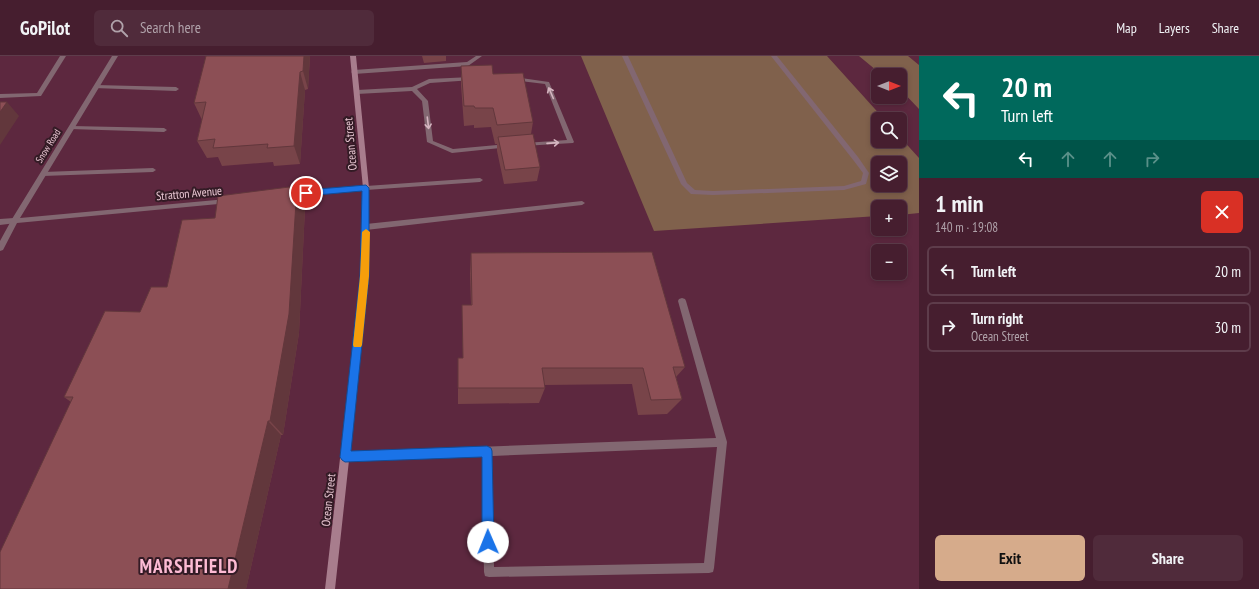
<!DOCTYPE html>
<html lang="en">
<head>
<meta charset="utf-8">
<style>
	body { margin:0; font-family:"PT Sans Narrow",sans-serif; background:#502b3b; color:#f1f3f6; height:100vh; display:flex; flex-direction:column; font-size:15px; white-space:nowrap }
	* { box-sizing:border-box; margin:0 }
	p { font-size:13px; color:#b0a2aa }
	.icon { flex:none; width:22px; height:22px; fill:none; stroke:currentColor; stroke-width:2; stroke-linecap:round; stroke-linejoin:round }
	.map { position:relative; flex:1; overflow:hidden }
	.panel { display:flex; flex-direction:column; background:#461e2f; width:340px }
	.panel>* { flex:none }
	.banner { background:#00695c; color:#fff; overflow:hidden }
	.needle { width:26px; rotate:90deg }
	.controls { position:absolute; left:871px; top:12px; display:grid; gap:8px }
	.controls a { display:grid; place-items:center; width:36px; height:36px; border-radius:6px; background:#461e2f; box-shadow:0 2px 6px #0003,0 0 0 1px #5e3c4b; font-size:20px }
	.pin { position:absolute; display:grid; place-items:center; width:34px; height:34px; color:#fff; margin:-17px; border:2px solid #fff; border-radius:50%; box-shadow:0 1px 4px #0007 }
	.me { position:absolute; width:44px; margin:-22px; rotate:359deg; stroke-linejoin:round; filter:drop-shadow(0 0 3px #0008) }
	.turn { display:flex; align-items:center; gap:14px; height:84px; padding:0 16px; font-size:18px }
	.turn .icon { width:52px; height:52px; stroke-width:2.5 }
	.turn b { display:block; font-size:28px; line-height:34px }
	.lanes { display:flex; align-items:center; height:38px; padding:0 16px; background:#0003; justify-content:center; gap:20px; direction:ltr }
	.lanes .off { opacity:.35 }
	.round { display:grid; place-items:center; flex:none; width:42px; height:42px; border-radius:6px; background:#502b3b }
	.summary { display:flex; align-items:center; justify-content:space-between; height:68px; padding:0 16px }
	h1 { font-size:24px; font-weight:700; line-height:30px }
	.button { display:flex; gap:8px; margin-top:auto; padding:8px 16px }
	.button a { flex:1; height:46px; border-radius:6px; background:#d6ab8b; color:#111; font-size:16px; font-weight:700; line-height:46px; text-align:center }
	.button a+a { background:#502b3b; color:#f1f3f6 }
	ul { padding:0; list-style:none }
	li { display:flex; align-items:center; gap:12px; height:50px; margin:0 8px 6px; padding:0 8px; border:2px solid #5e3c4b; border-radius:6px }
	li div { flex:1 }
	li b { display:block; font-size:15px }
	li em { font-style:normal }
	header { display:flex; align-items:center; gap:24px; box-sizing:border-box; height:56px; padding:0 20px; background:#461e2f; border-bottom:1px solid #5e3c4b }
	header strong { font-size:19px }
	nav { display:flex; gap:22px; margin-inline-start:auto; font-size:14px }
	.search { width:280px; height:36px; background:#502b3b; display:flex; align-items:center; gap:10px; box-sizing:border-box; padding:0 14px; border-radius:6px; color:#b0a2aa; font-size:15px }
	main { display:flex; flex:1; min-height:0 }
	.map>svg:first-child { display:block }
	.green { fill:#80614c; fill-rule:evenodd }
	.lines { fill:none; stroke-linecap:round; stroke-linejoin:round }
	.lane { fill:#826771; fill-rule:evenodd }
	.street { fill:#826771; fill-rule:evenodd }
	.secondary { fill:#a87d8d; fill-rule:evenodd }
	.wall { fill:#784449 }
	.shaded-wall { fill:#62373c }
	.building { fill:#8c4f55; stroke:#62373c }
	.oneway { stroke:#d5b5c0 }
	.route { fill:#1a73e8; stroke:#114b97 }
	.slow { fill:#f59e0b }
	.labels { text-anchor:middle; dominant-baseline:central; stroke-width:4; stroke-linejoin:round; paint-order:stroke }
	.far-street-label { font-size:10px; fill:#eac8d4; stroke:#331b25 }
	.street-label { font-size:12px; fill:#eac8d4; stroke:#331b25 }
	.near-district-label { font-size:19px; font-weight:bold; letter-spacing:1px; fill:#fdbbd4; stroke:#331b25 }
</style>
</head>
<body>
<header>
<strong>GoPilot</strong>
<div class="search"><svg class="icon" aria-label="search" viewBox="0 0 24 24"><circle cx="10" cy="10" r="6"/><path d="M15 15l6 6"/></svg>Search here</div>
<nav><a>Map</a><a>Layers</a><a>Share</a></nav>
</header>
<main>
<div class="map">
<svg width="919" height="533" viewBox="0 0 919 533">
	<rect width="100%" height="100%" fill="#5d283f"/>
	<g class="green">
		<path d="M581 0H827L884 63H878V85H900V81L919 102V157L900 159V151H878V160L654 175ZM878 107H900V129H878Z"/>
		<polygon points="859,0 908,0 919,9 919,53 900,33 900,19 882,19"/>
	</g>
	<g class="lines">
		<g class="lane">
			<polygon points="60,0 66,0 41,40 0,42 0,38 37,37"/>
			<polygon points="476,0 482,0 468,10 354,18 351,16 354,14 467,6"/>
			<polygon points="622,0 628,0 687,127 695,134 713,135 844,130 861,125 863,117 854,105 771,0 777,0 858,101 869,117 866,128 844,134 713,139 691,138 681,128"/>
			<polygon points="471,21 474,23 473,24 430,27 417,33 428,45 433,85 453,93 508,88 511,90 510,91 452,97 427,86 422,45 412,35 357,38 354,36 357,34 412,31 429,23"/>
			<polygon points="514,21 549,26 574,86 573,87 523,90 523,88 525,87 567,84 545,28 512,24 511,23"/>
			<polygon points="96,29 176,31 179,33 176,35 94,32 94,30"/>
			<polygon points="72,70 164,72 167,74 164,76 70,73 70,71"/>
			<polygon points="153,112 156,114 153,116 43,120 40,118 43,116"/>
			<polygon points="480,122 483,124 480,126 366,134 363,132 366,130"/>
			<polygon points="582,145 585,147 582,149 366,174 362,171 366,168"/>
			<polygon points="14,162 17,165 16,167 0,169 0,163"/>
			<path d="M682 242 685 243 686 245 727 386 714 512 713 516 709 517 489 521 485 520 484 516 482 400 345 406 342 404 340 401 342 398 345 396 716 382 678 245 679 243ZM717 391 704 507 494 511 492 400Z"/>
		</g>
		<g class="street">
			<polygon points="112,0 118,0 20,162 227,143 229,143 229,147 17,167 3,194 0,195 0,185 12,163"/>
			<polygon points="366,130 369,132 366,134 290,141 287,139 290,137"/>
		</g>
		<polygon class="secondary" points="350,0 356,0 369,132 369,220 335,533 325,533 361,220 363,132"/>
	</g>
	<g class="wall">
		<polygon points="310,0 308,33 305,34 300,108 274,110 273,106 222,110 218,101 207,102 197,85 202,64 194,47"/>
		<polygon points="422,0 446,0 446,5 424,7"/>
		<polygon points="461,10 493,18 533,66 531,78 540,111 537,125 504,128 497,95 497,88 495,88 491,71 474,72 474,69 464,70 461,29"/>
		<polygon points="297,130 305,152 299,277 283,379 281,379 246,533 0,533 71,346 64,341 140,256 167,231 215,162"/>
		<polygon points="471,197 685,311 676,321 682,343 667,358 638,359 632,328 545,329 545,332 539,347 458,348 458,302 463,302 462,249 471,249 470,218"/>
	</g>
	<g class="shaded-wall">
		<polygon points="304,0 310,0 308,33 303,15"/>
		<polygon points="300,16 305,34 300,108 294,90"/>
		<polygon points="7,46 19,60 0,89 0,56"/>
		<polygon points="297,130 305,152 299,277 283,379 270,365"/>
		<polygon points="268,365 281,379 246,533 228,533"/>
	</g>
	<g class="building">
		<polygon points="206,0 304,0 303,15 300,16 294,90 267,92 268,88 213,92 215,83 197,85 206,46 194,47"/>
		<polygon points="492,9 493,18 523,17 533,66 497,69 493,52 475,52 474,50 464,50 461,10"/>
		<polygon points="0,46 7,46 0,56"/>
		<polygon points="533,78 540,111 505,114 498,81"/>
		<polygon points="297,130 289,258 270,365 268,365 228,533 0,533 0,496 73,341 64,341 105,255 140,256 151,231 167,231 182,164 215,162 218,140"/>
		<polygon points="652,196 685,311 673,311 682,343 651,344 643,312 542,312 545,332 458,332 458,302 463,302 462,249 472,249 471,197"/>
	</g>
	<defs><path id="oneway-shaft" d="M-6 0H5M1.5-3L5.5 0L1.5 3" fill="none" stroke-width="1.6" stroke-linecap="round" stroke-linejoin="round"/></defs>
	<g class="oneway">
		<use href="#oneway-shaft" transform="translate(551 37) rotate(-113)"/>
		<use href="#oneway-shaft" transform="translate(428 67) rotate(83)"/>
		<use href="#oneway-shaft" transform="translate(553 87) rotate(-4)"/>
	</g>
	<polygon class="route" points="366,129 369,132 369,220 351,395 487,390 491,392 492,395 494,486 492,490 488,492 484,490 482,486 482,401 345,406 342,404 340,401 360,220 362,135 306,140 302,137 306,134"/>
	<polygon class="slow" points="366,173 370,176 369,220 362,289 361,291 354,291 353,289 360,220 362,176"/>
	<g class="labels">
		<g class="far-street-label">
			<text transform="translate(48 90) rotate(-58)">Snow Road</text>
		</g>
		<g class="street-label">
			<text transform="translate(350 88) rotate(-95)">Ocean Street</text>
			<text transform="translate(189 137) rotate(-5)">Stratton Avenue</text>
			<text transform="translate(328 444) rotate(-84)">Ocean Street</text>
		</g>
		<g class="near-district-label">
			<text x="189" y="510">MARSHFIELD</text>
		</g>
	</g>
</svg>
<div class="controls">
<a><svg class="needle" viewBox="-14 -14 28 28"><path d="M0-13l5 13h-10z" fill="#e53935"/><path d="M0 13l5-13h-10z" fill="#b0a2aa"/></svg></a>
<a><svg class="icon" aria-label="search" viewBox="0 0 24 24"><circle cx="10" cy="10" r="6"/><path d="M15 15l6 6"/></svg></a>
<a><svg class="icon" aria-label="layers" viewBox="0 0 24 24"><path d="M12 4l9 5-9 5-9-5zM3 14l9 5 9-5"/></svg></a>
<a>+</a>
<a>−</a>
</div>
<div class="pin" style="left:306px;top:137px;background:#d93025"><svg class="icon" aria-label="arrive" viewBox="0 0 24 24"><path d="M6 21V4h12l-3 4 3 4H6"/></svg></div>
<svg class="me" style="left:488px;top:486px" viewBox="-20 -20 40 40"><circle r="19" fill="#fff"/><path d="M0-13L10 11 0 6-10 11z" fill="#1a73e8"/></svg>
</div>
<section class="panel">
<div class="banner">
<div class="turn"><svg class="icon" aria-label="left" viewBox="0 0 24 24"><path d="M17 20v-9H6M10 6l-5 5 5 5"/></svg><div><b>20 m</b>Turn left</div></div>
<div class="lanes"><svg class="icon" aria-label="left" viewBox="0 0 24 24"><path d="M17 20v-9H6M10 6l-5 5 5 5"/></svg><svg class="icon off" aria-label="ahead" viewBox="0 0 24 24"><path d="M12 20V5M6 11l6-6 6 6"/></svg><svg class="icon off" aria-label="ahead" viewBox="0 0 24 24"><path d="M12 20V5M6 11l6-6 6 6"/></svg><svg class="icon off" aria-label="right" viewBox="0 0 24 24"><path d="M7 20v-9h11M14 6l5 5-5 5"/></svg></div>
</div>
<div class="summary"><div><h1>1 min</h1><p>140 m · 19:08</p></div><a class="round" style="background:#d93025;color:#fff"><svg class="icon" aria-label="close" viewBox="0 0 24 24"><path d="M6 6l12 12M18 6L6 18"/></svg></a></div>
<ul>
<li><svg class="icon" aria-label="left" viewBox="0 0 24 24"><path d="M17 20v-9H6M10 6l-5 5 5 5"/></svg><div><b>Turn left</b></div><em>20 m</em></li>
<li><svg class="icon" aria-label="right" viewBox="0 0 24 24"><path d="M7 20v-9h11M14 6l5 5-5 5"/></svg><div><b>Turn right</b><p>Ocean Street</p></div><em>30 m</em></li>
</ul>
<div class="button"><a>Exit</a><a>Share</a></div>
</section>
</main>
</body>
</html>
